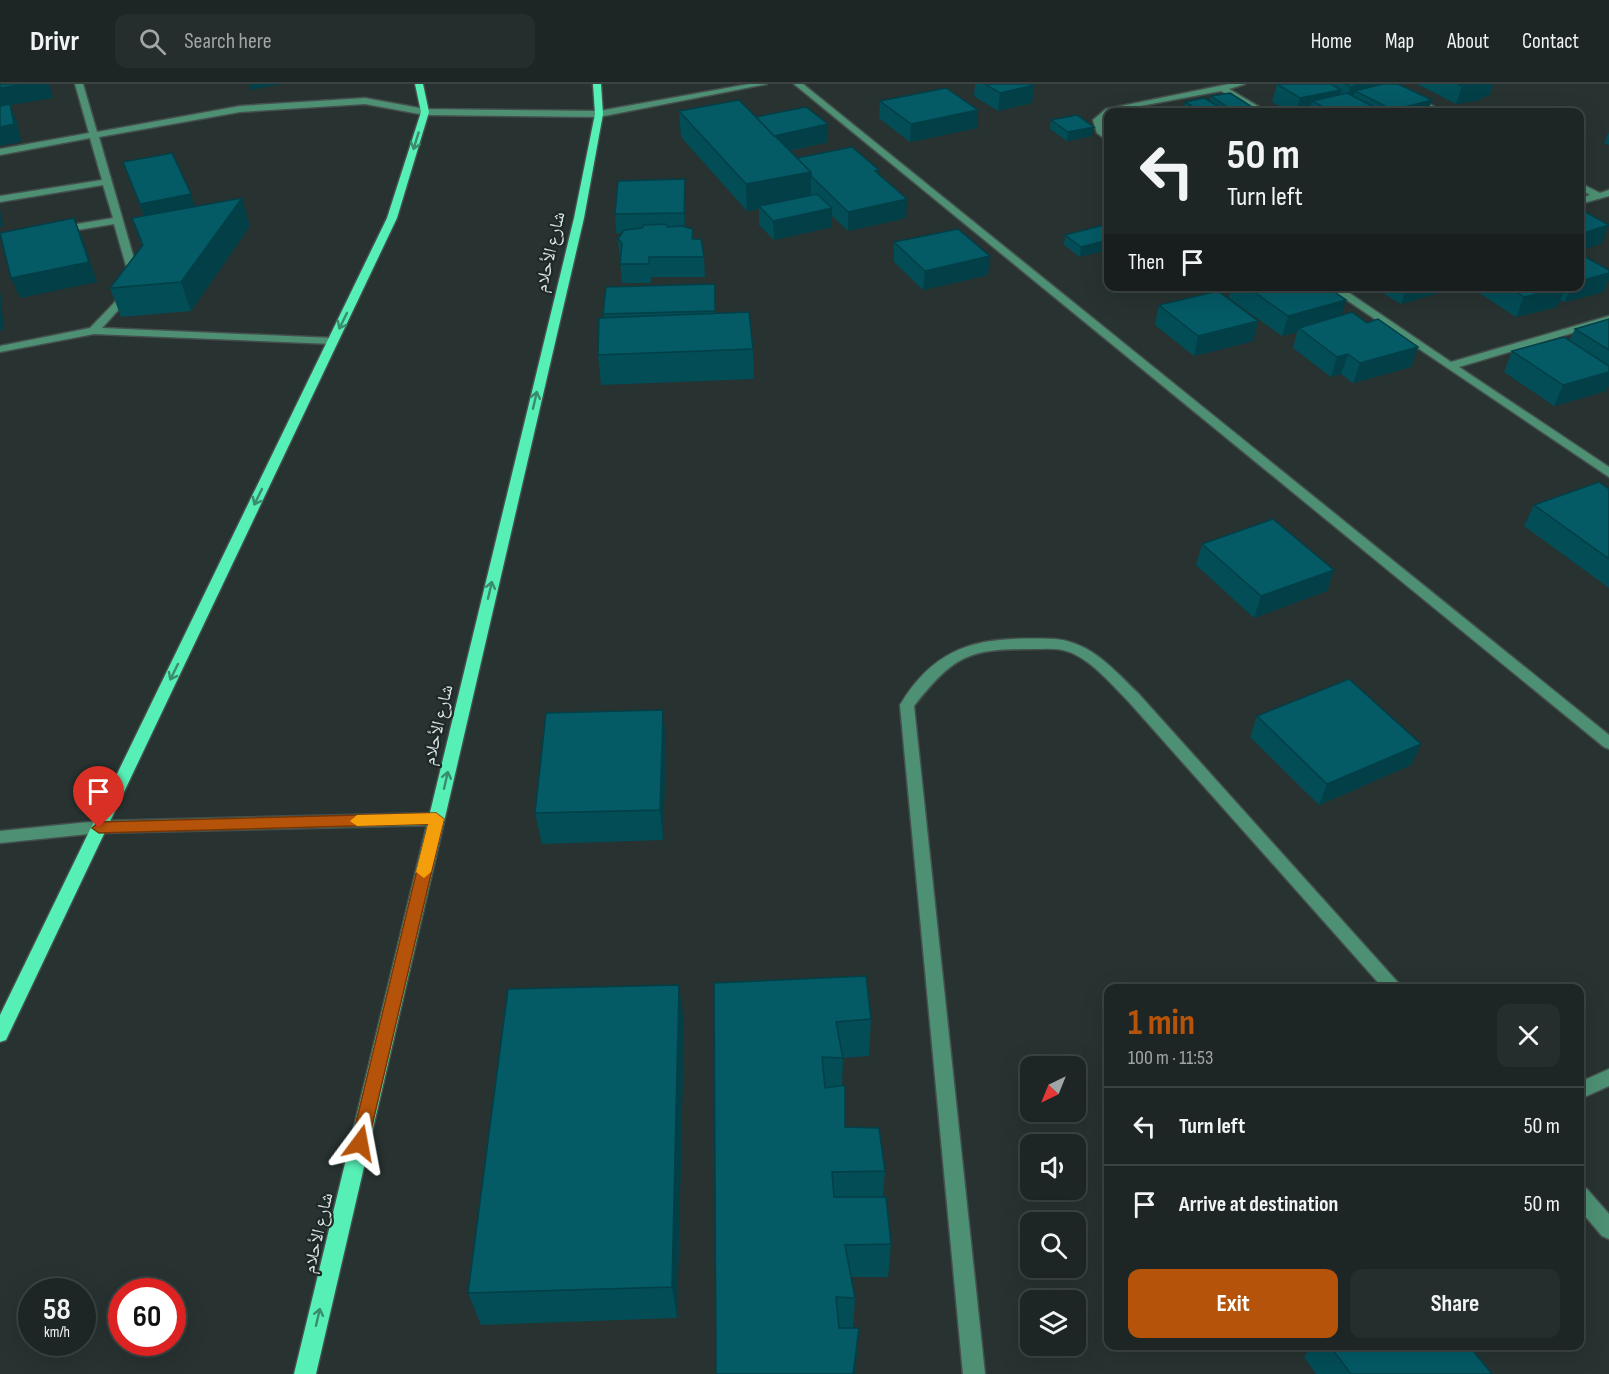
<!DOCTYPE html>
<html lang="en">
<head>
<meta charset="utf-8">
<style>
	body { margin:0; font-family:"Sofia Sans Condensed","Noto Naskh Arabic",sans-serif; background:#252e2d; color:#f1f3f6; height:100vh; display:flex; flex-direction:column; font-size:22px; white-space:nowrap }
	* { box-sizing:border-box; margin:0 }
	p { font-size:20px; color:#a0a5a7 }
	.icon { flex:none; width:33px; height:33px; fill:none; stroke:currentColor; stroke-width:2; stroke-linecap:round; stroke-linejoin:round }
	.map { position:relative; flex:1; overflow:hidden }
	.drawer { position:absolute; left:1104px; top:900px; width:480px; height:366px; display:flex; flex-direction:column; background:#1d2625; border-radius:12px; box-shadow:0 6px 24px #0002,0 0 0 2px #3b4342 }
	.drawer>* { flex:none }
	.hud { position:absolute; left:1104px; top:24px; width:480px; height:183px; border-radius:12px; box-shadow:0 6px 24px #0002,0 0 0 2px #3b4342; background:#1d2625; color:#f1f3f6; overflow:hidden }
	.needle { width:39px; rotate:223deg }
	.buttons { position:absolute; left:1020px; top:972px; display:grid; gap:12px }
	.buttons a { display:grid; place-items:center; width:66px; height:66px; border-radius:12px; background:#1d2625; box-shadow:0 6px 24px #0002,0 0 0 2px #3b4342; font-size:30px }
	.speed { position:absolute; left:18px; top:1194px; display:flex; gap:12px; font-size:30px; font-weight:700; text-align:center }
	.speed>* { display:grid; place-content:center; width:78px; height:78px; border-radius:50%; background:#1d2625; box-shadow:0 6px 24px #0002,0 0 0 2px #3b4342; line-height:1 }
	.speed small { font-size:15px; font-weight:400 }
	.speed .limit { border:9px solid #d22; background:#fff; color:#111 }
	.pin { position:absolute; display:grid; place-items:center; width:51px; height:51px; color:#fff; margin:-62px -26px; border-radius:50% 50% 50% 0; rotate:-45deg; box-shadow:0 0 6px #0007 }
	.pin .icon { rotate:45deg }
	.me { position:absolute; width:66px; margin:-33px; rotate:13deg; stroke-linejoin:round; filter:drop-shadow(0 0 4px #0008) }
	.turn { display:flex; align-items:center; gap:21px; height:126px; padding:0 24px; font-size:27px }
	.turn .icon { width:78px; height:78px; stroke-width:2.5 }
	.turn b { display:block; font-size:42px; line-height:51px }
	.then { display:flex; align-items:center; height:57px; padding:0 24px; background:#0003; gap:12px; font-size:22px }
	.round { display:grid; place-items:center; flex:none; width:63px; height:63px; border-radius:12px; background:#252e2d }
	.summary { display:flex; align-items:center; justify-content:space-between; height:102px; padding:0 24px }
	h1 { font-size:36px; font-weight:700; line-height:45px; color:#b45309 }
	.cta { display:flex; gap:12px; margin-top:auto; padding:12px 24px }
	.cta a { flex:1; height:69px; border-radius:12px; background:#b45309; color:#fff; font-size:24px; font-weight:700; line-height:69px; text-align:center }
	.cta a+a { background:#252e2d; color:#f1f3f6 }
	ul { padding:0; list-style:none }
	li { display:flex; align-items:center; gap:18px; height:78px; padding:0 24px; border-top:2px solid #3b4342 }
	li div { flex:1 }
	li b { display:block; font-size:22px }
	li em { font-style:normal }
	header { display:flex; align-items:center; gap:36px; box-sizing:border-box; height:84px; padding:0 30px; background:#1d2625; border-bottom:2px solid #3b4342 }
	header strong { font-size:28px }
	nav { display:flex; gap:33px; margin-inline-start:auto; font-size:21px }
	.search { width:420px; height:54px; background:#252e2d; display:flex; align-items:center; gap:15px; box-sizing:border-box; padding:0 21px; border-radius:12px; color:#a0a5a7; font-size:22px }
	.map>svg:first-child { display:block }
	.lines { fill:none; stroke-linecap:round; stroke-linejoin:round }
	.minor-casing { stroke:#444f4e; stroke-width:3 }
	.major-casing { stroke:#444f4e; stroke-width:3 }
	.minor { fill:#4d9073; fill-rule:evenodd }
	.major { fill:#56f0b6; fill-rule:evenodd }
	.wall { fill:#034d57 }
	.shaded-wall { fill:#033f47 }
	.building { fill:#045a65; stroke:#033f47; stroke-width:1.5 }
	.oneway { stroke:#3a8c6e }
	.route { fill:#b45309; stroke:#753606; stroke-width:1.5 }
	.slow { fill:#f59e0b }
	.labels { text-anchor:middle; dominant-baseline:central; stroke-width:4.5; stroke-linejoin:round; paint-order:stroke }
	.street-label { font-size:18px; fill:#dfe7e6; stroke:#1e2827 }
</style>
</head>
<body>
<header>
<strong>Drivr</strong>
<div class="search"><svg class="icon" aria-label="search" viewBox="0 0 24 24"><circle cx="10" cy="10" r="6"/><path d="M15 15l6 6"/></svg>Search here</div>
<nav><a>Home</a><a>Map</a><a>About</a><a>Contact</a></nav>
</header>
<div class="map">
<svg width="1609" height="1290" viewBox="0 0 1609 1290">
	<rect width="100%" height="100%" fill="#273231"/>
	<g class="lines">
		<defs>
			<g id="minor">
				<polygon points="75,0 83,0 97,48 240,22 365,14 425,25 599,27 749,0 767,0 599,33 425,31 365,20 240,28 99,53 139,192 122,222 102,244 333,254 338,257 333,260 94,250 0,268 0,262 90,244 114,219 129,192 114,140 59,149 54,146 59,143 113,134 103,101 0,118 0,112 102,96 90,54 0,71 0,65 89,49"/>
				<polygon points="794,0 803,0 1609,651 1609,665 1604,663"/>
				<polygon points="1229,0 1245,0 1229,5 1268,28 1259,28 1221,7 1108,28 1108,31 1102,37 1105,48 1108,50 1108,57 1097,49 1093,36 1106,25"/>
				<polygon points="1382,0 1392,0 1444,28 1434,28"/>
				<polygon points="1580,99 1600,109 1609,106 1609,112 1580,120 1580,114 1590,111 1580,105"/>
				<polygon points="1326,202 1339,202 1451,278 1609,232 1609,238 1459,283 1609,383 1609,393"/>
				<path d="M1055 555C1091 558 1114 586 1138 609L1403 904H1383L1128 617C1111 600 1094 579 1072 569 1059 563 1045 565 1031 565 968 565 954 572 914 622L985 1290H963L900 621C939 556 986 553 1055 555Z"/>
				<polygon points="436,729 442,731 444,735 442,739 436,741 99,749 0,759 0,747 99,737"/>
				<polygon points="1609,985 1609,1002 1580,1015 1580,998"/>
				<polygon points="1580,1102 1587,1105 1609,1130 1609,1155 1602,1152 1580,1126"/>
			</g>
			<g id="major">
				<polygon points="415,0 423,0 429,28 397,134 6,956 0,958 0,931 387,134 421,28"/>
				<polygon points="593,0 601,0 603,30 584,134 316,1290 294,1290 574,134 595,30"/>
			</g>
		</defs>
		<use href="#minor" class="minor-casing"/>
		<use href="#major" class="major-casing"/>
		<use href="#minor" class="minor"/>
		<use href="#major" class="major"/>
	</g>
	<g class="wall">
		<polygon points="975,0 1032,0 1034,1 1032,19 998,27 974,12"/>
		<polygon points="1277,0 1398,0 1428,28 1291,28 1272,18"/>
		<polygon points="1417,0 1493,0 1489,12 1481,13 1480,16 1456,20"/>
		<polygon points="1211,12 1257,26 1275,28 1186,28 1183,27 1185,18 1210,17"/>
		<polygon points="880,17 977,44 910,58 879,34"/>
		<polygon points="679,27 756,33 828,58 789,67 797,74 879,91 906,134 848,147 832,132 832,143 774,156 759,141 759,125 747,127 681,53"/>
		<polygon points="1051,36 1092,52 1067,57 1050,45"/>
		<polygon points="1609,48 1609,61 1604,59"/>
		<polygon points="123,78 195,123 250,142 191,227 121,233 110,204 142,162 132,134 144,132"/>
		<polygon points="686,114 685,143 694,155 704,173 705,193 651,193 651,199 622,199 618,155 622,149 616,149 615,130"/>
		<polygon points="1108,140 1080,173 1064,161 1065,151"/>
		<polygon points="894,158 988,191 923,206 894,178"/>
		<polygon points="1609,186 1609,195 1603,208 1565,218 1560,216 1557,223 1516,233 1470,203 1580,202"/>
		<polygon points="715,200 716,230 753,265 754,295 601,301 598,271 604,234 603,230"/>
		<polygon points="1232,202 1326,202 1346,216 1341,231 1367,239 1418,263 1411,283 1353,299 1341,290 1331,293 1293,264 1297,248 1282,252 1229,214"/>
		<polygon points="1371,202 1447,202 1445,207 1401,220"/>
		<polygon points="1159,221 1258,237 1253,257 1194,272 1155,241"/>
		<polygon points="1609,235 1609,301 1606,307 1554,322 1504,288 1512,267 1569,257 1575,245"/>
		<polygon points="1609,405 1609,504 1524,442 1534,421"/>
		<polygon points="1202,460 1334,486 1327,507 1254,534 1196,481"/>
		<polygon points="1257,632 1421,660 1411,681 1319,721 1250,653"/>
		<polygon points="666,657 663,756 542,760 535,729"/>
		<polygon points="714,899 871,935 869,972 843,974 842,1001 845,1043 885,1087 883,1113 891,1160 888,1193 851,1193 855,1214 853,1244 859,1244 855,1290 716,1290"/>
		<polygon points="684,938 677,1234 481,1241 468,1209"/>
		<polygon points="1312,1262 1469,1262 1492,1290 1316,1290 1304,1273"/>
	</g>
	<g class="shaded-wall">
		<polygon points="25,0 49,0 53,14 10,21 17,38 21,58 0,62 0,4"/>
		<polygon points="249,0 282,0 250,6"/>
		<polygon points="1364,0 1385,0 1355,7 1352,19 1345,20 1350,3"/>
		<polygon points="1474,0 1493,0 1489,12 1481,13 1480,16 1456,20 1462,2"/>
		<polygon points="1034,1 1032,19 998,27 1000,9"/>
		<polygon points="1341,6 1336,24 1312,17 1309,28 1296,28 1300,14"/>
		<polygon points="1432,16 1428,28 1392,28 1393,26"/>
		<polygon points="1376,24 1375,28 1358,28"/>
		<polygon points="978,26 977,44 910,58 911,40"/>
		<polygon points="828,40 828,58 772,70 772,52"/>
		<polygon points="1094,43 1092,52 1067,57 1068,48"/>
		<polygon points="811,88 811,115 759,122 759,125 747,127 746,100"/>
		<polygon points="685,95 686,114 685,148 684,129"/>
		<polygon points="191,110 197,129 146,139 140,120"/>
		<polygon points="242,114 250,142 191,227 181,198"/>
		<polygon points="907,115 906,134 848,147 848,128"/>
		<polygon points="832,124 832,143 774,156 773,137"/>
		<polygon points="0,125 3,142 0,143"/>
		<polygon points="74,134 82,153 97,198 20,214 11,194"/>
		<polygon points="1609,141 1601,160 1580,167 1580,150"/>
		<polygon points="1108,156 1108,166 1080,173 1081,163"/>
		<polygon points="990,172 988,191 923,206 925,187"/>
		<polygon points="1609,189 1609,195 1603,208 1565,218 1571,202 1580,202 1580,197"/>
		<polygon points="1407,202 1447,202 1445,207 1401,220"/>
		<polygon points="1566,203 1557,223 1516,233 1524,213"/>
		<polygon points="0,206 4,246 0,247"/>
		<polygon points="1346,216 1340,236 1299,244 1297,248 1282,252 1288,232"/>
		<polygon points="1258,237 1253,257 1194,272 1198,252"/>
		<polygon points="1418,263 1411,283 1353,299 1360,279"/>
		<polygon points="1348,270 1341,290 1331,293 1337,273"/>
		<polygon points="1609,288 1609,301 1606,307 1554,322 1563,301"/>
		<polygon points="1334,486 1327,507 1254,534 1261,512"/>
		<polygon points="663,626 666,657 663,756 660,726"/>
		<polygon points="1421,660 1411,681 1319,721 1327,700"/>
		<polygon points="679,901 684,938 677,1234 672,1203"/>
		<polygon points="859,1244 855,1290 853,1290"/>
	</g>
	<g class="building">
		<polygon points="0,0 25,0 0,4"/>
		<polygon points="985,0 1032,0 1034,1 1000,9"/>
		<polygon points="1277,0 1331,0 1341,6 1300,14"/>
		<polygon points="1345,0 1364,0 1350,3"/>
		<polygon points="1383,0 1398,0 1432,16 1393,26 1355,7"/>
		<polygon points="1458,0 1474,0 1462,2"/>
		<polygon points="946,4 978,26 911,40 880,17"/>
		<polygon points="1230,9 1257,26 1246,28 1235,28 1211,12"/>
		<polygon points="1347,9 1376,24 1358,28 1333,28 1312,17"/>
		<polygon points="1204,14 1228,28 1202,28 1185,18"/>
		<polygon points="739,16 811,88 746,100 679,27"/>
		<polygon points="10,20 14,40 0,43 0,22"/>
		<polygon points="806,23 828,40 774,52 756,33"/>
		<polygon points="1268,24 1275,28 1246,28"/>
		<polygon points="1384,26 1389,28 1373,28"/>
		<polygon points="1077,31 1094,43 1068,48 1051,36"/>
		<polygon points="852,63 879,86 875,87 907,115 848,128 811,92 811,88 797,74"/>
		<polygon points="172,69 191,110 140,120 123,78"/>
		<polygon points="685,95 684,129 615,130 618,97"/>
		<polygon points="817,110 832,124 773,137 759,122"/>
		<polygon points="242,114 181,198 110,204 143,161 132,134"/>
		<polygon points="1580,125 1609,141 1580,150"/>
		<polygon points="74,134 89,178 11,194 0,149"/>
		<polygon points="665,140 668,143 682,142 693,145 692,155 701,155 704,173 649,173 649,180 620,180 622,159 618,155 624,146 642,144 644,141"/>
		<polygon points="1108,140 1108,156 1081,163 1065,151"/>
		<polygon points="958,145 990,172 925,187 894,158"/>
		<polygon points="1580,170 1609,186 1609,189 1580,197"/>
		<polygon points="715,200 715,227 603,230 606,203"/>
		<polygon points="1246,202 1326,202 1346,216 1288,232"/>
		<polygon points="1508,202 1565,202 1566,203 1524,213"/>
		<polygon points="1218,207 1258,237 1198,252 1159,221"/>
		<polygon points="749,228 753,265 598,271 599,234"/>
		<polygon points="1352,228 1367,239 1378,235 1418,263 1360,279 1348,270 1337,273 1299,244"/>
		<polygon points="1609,235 1609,266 1575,245"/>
		<polygon points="1564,253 1609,282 1609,288 1563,301 1512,267"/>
		<polygon points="1599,398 1609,405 1609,475 1534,421"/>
		<polygon points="1273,435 1334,486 1261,512 1202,460"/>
		<polygon points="1349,595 1421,660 1327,700 1257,632"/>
		<polygon points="663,626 660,726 535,729 546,629"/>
		<polygon points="866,892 871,935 836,938 843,974 822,973 825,1004 845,1001 845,1043 879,1044 885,1087 832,1088 834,1113 886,1113 891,1160 845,1161 855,1214 836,1213 839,1244 859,1244 853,1290 716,1290 714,899"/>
		<polygon points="679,901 672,1203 468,1209 508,905"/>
		<polygon points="1330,1262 1469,1262 1492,1290 1351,1290"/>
	</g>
	<defs><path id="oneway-shaft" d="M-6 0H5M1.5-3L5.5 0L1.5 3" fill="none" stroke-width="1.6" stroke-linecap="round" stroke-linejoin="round" transform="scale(1.5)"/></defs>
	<g class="oneway">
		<use href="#oneway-shaft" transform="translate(416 57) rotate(107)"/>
		<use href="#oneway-shaft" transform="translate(343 237) rotate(116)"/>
		<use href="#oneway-shaft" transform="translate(535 316) rotate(-77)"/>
		<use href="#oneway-shaft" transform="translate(258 413) rotate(116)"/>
		<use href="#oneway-shaft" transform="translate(490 506) rotate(-77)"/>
		<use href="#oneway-shaft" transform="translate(174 588) rotate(116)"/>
		<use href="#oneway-shaft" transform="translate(446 696) rotate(-77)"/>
		<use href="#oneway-shaft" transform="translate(318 1233) rotate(-77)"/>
	</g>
	<polygon class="route" points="436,729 444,735 368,1059 366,1064 360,1067 353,1064 351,1059 428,740 99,749 92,744 99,738"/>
	<polygon class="slow" points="436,729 444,735 431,788 424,794 416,788 428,740 357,742 350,737 357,731"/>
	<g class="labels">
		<g class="street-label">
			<text transform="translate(550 168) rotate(-77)">شارع الأحلام</text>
			<text transform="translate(438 641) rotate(-77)">شارع الأحلام</text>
			<text transform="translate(318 1149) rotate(-77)">شارع الأحلام</text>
		</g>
	</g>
</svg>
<div class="buttons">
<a><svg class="needle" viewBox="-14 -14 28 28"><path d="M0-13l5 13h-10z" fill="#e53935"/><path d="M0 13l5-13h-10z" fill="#a0a5a7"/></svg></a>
<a><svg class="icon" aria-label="sound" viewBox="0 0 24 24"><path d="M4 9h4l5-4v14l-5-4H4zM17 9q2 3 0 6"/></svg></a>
<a><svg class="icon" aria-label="search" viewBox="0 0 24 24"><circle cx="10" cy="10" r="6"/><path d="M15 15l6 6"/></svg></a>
<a><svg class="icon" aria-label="layers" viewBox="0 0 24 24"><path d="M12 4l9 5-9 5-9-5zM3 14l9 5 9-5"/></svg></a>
</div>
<div class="speed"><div>58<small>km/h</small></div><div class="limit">60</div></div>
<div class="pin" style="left:99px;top:744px;background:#d93025"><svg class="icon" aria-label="arrive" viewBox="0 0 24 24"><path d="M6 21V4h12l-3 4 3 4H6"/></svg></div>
<svg class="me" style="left:360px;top:1059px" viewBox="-20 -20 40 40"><path d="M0-17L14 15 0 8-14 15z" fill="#b45309" stroke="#fff" stroke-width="4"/></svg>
<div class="hud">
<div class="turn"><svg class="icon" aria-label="left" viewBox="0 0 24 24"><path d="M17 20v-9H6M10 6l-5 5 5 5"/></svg><div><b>50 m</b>Turn left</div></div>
<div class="then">Then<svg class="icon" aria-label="arrive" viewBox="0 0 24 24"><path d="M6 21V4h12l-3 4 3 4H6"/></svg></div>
</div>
<section class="drawer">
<div class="summary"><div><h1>1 min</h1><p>100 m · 11:53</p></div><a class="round"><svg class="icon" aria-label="close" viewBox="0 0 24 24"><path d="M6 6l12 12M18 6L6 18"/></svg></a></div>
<ul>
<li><svg class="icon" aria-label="left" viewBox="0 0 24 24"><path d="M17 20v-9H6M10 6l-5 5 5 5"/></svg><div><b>Turn left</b></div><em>50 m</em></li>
<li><svg class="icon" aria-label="arrive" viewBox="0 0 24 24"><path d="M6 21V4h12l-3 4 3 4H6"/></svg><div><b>Arrive at destination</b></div><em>50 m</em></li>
</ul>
<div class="cta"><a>Exit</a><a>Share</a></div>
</section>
</div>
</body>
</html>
